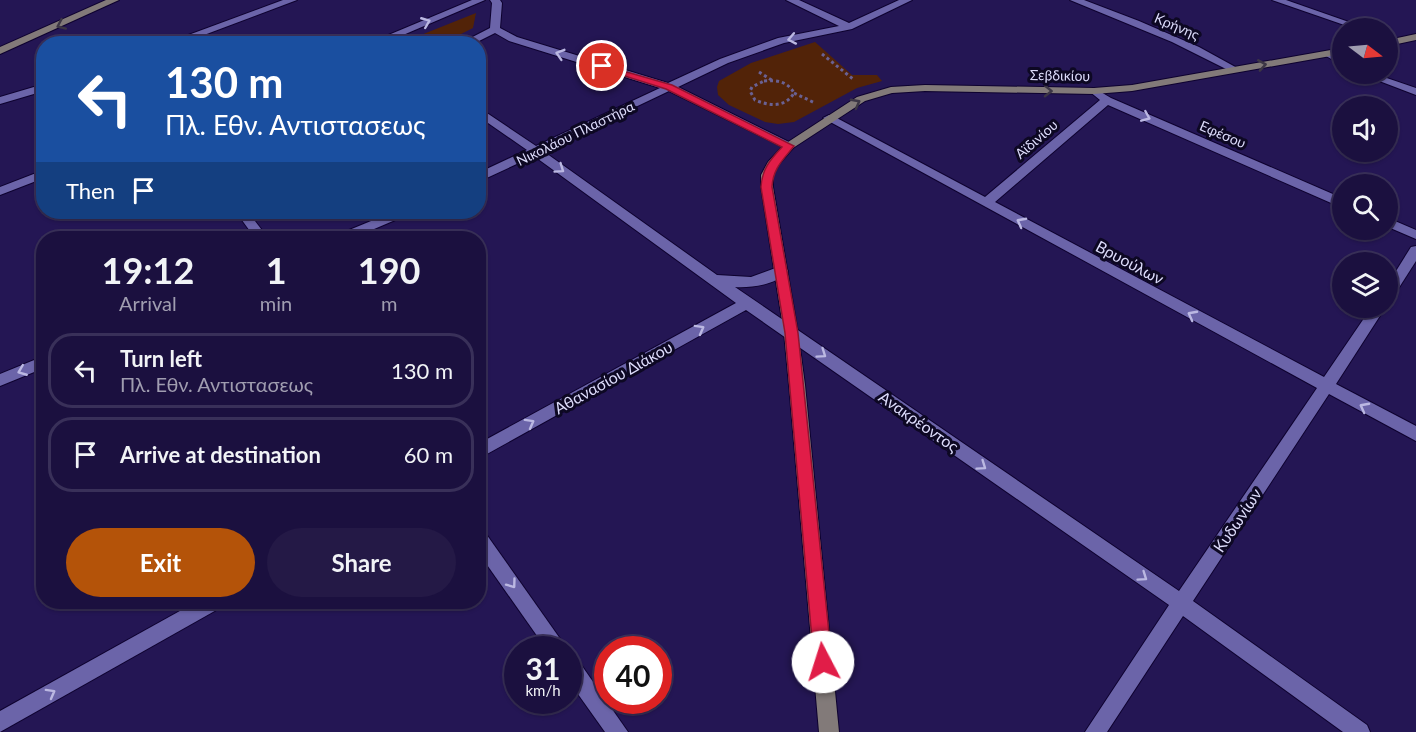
<!DOCTYPE html>
<html lang="en">
<head>
<meta charset="utf-8">
<style>
	body { margin:0; font-family:Lato,sans-serif; background:#241946; color:#f1f3f6; height:100vh; display:flex; flex-direction:column; font-size:22px; white-space:nowrap }
	* { box-sizing:border-box; margin:0 }
	p { font-size:20px; color:#a09db0 }
	.icon { flex:none; width:33px; height:33px; fill:none; stroke:currentColor; stroke-width:2; stroke-linecap:round; stroke-linejoin:round }
	.map { position:relative; flex:1; overflow:hidden }
	.details { position:absolute; left:36px; top:231px; width:450px; height:378px; display:flex; flex-direction:column; background:#1b103f; border-radius:24px; box-shadow:0 2px 4px #0004,0 0 0 2px #393059 }
	.details>* { flex:none }
	.banner { position:absolute; left:36px; top:36px; width:450px; height:183px; border-radius:24px; box-shadow:0 2px 4px #0004,0 0 0 2px #393059; background:#1a4fa0; color:#fff; overflow:hidden }
	.needle { width:39px; rotate:106deg }
	.controls { position:absolute; left:1332px; top:18px; display:grid; gap:12px }
	.controls a { display:grid; place-items:center; width:66px; height:66px; border-radius:50%; background:#1b103f; box-shadow:0 2px 4px #0004,0 0 0 2px #393059; font-size:30px }
	.speed { position:absolute; left:504px; top:636px; display:flex; gap:12px; font-size:30px; font-weight:700; text-align:center }
	.speed>* { display:grid; place-content:center; width:78px; height:78px; border-radius:50%; background:#1b103f; box-shadow:0 2px 4px #0004,0 0 0 2px #393059; line-height:1 }
	.speed small { font-size:15px; font-weight:400 }
	.speed .limit { border:9px solid #d22; background:#fff; color:#111 }
	.pin { position:absolute; display:grid; place-items:center; width:51px; height:51px; color:#fff; margin:-26px; border:3px solid #fff; border-radius:50%; box-shadow:0 2px 6px #0007 }
	.me { position:absolute; width:66px; margin:-33px; rotate:355deg; stroke-linejoin:round; filter:drop-shadow(0 0 4px #0008) }
	.turn { display:flex; align-items:center; gap:21px; height:126px; padding:0 30px; font-size:27px }
	.turn .icon { width:78px; height:78px; stroke-width:2.5 }
	.turn b { display:block; font-size:42px; line-height:51px }
	.then { display:flex; align-items:center; height:57px; padding:0 30px; background:#0003; gap:12px; font-size:22px }
	.eta { display:flex; justify-content:space-evenly; align-items:center; height:102px; text-align:center }
	.eta b { font-size:36px; font-weight:700; line-height:42px }
	.primary-button { display:flex; gap:12px; margin-top:auto; padding:12px 30px }
	.primary-button a { flex:1; height:69px; border-radius:36px; background:#b45309; color:#fff; font-size:24px; font-weight:700; line-height:69px; text-align:center }
	.primary-button a+a { background:#241946; color:#f1f3f6 }
	ul { padding:0; list-style:none }
	li { display:flex; align-items:center; gap:18px; height:75px; margin:0 12px 9px; padding:0 18px; border:3px solid #393059; border-radius:24px }
	li div { flex:1 }
	li b { display:block; font-size:22px }
	li em { font-style:normal }
	.map>svg:first-child { display:block }
	.green { fill:#522308 }
	.lines { fill:none; stroke-linecap:round; stroke-linejoin:round }
	.street-casing { stroke:#0e022f; stroke-width:2 }
	.secondary-casing { stroke:#0e022f; stroke-width:2 }
	.path { stroke:#6a6193; stroke-width:3; stroke-dasharray:3 3; stroke-linecap:butt }
	.street { fill:#6b64a9; fill-rule:evenodd }
	.secondary { fill:#827a79; fill-rule:evenodd }
	.oneway { stroke:#bbb8e2 }
	.oneway2 { stroke:#3c3645 }
	.route { fill:#e11d48; stroke:#92132f; stroke-width:1.5 }
	.labels { text-anchor:middle; dominant-baseline:central; stroke-width:6; stroke-linejoin:round; paint-order:stroke }
	.far-street-label { font-size:14px; fill:#dddcfb; stroke:#0d0823 }
	.street-label { font-size:16px; fill:#dddcfb; stroke:#0d0823 }
</style>
</head>
<body>
<div class="map">
<svg width="1416" height="732" viewBox="0 0 1416 732">
	<rect width="100%" height="100%" fill="#241654"/>
	<g class="green">
		<polygon points="476,13 473,28 443,43 401,43"/>
		<polygon points="815,42 852,75 877,75 882,81 857,88 794,122 778,124 765,122 729,105 718,95 717,87 719,81 751,63"/>
	</g>
	<g class="lines">
		<defs>
			<g id="street">
				<polygon points="283,0 297,0 180,44 164,44"/>
				<polygon points="472,0 485,0 382,44 367,44"/>
				<path d="M490 0H500L502 3 500 28 517 37 668 83 720 59 778 38 839 26 786 0H799L849 23 899 0H912L852 29 784 43 728 63 678 87 793 144V148H785L669 91 543 151 717 275 751 277 781 266 786 268 788 271C777 285 751 288 735 287L1179 591 1317 388 823 118 829 115 833 116 985 197 1100 100 1089 91 1094 88 1111 98 1342 198V207L1338 206 1108 105 995 202 1324 377 1371 308H1385L1336 384 1416 426V441L1329 394 1193 601 1367 725 1370 732H1343L1183 616 1107 732H1085L1169 605 746 310 478 459V444L736 303 534 156 478 182V173L527 150 478 116V107L536 146 660 88 509 41 495 33 473 44H459L490 28 492 3Z"/>
				<polygon points="1070,0 1084,0 1139,21 1199,47 1239,69 1230,71 1172,42"/>
				<polygon points="1272,0 1286,0 1366,28 1353,28"/>
				<polygon points="1326,52 1334,52 1342,58 1342,65 1326,56"/>
				<polygon points="1361,74 1375,74 1416,88 1416,95"/>
				<polygon points="44,84 44,91 0,104 0,97"/>
				<polygon points="44,170 44,178 0,195 0,187"/>
				<polygon points="236,212 248,212 268,238 255,238"/>
				<polygon points="393,212 409,212 407,215 353,238 335,238 337,235"/>
				<polygon points="1388,218 1416,230 1416,239 1388,227"/>
				<polygon points="1416,246 1416,261 1393,297 1388,299 1388,284 1411,247"/>
				<polygon points="44,356 44,368 0,386 0,374"/>
				<polygon points="478,529 484,531 568,650 547,650 478,552"/>
				<polygon points="196,602 222,602 220,608 0,732 0,711"/>
				<polygon points="568,653 575,656 628,732 605,732 568,680"/>
			</g>
			<g id="secondary">
				<polygon points="106,0 119,0 0,54 0,47"/>
				<polygon points="1416,34 1416,40 1388,46 1388,40"/>
				<polygon points="1342,48 1342,54 1132,91 1094,94 925,91 892,93 865,101 793,148 779,164 773,175 773,187 798,333 805,385 839,732 819,732 789,385 784,333 761,187 761,175 768,162 785,144 857,97 891,87 925,85 1094,88 1132,85"/>
			</g>
		</defs>
		<use href="#street" class="street-casing"/>
		<use href="#secondary" class="secondary-casing"/>
		<g class="path">
			<polyline points="822,54 853,79"/>
			<polyline points="759,72 773,81"/>
			<path d="M764 81C777 80 787 81 794 93 785 108 769 106 755 100L750 91 752 87Z"/>
			<polyline points="794,93 815,103"/>
		</g>
		<use href="#street" class="street"/>
		<use href="#secondary" class="secondary"/>
	</g>
	<defs><path id="oneway-chevron" d="M-2-3.5L2.5 0L-2 3.5" fill="none" stroke-width="1.6" stroke-linecap="round" stroke-linejoin="round" transform="scale(1.5)"/></defs>
	<g class="oneway">
		<use href="#oneway-chevron" transform="translate(426 22) rotate(-22)"/>
		<use href="#oneway-chevron" transform="translate(792 39) rotate(169)"/>
		<use href="#oneway-chevron" transform="translate(560 54) rotate(-163)"/>
		<use href="#oneway-chevron" transform="translate(1146 117) rotate(23)"/>
		<use href="#oneway-chevron" transform="translate(560 169) rotate(35)"/>
		<use href="#oneway-chevron" transform="translate(1021 222) rotate(-152)"/>
		<use href="#oneway-chevron" transform="translate(1192 315) rotate(-152)"/>
		<use href="#oneway-chevron" transform="translate(700 329) rotate(-29)"/>
		<use href="#oneway-chevron" transform="translate(822 354) rotate(35)"/>
		<use href="#oneway-chevron" transform="translate(22 371) rotate(158)"/>
		<use href="#oneway-chevron" transform="translate(1364 407) rotate(-152)"/>
		<use href="#oneway-chevron" transform="translate(530 423) rotate(-29)"/>
		<use href="#oneway-chevron" transform="translate(982 466) rotate(35)"/>
		<use href="#oneway-chevron" transform="translate(1143 577) rotate(35)"/>
		<use href="#oneway-chevron" transform="translate(512 584) rotate(54)"/>
		<use href="#oneway-chevron" transform="translate(51 693) rotate(-29)"/>
	</g>
	<g class="oneway2">
		<use href="#oneway-chevron" transform="translate(61 25) rotate(156)"/>
		<use href="#oneway-chevron" transform="translate(1262 65) rotate(-9)"/>
		<use href="#oneway-chevron" transform="translate(1048 91) rotate(1)"/>
		<use href="#oneway-chevron" transform="translate(856 103) rotate(-28)"/>
	</g>
	<path class="route" d="M599 64 672 85 794 146C783 160 773 168 772 187L798 333 832 662 829 668 823 671 817 668 814 662 785 333 761 187C762 169 770 160 782 147L666 89 599 68Z"/>
	<g class="labels">
		<g class="far-street-label">
			<text transform="translate(1177 26) rotate(23)">Κρήνης</text>
			<text transform="translate(1060 75) rotate(1)">Σεβδικίου</text>
			<text transform="translate(575 133) rotate(-26)">Νικολάου Πλαστήρα</text>
			<text transform="translate(1223 134) rotate(23)">Εφέσου</text>
			<text transform="translate(1036 139) rotate(-41)">Αϊδινίου</text>
		</g>
		<g class="street-label">
			<text transform="translate(1130 262) rotate(28)">Βρυούλων</text>
			<text transform="translate(613 377) rotate(-29)">Αθανασίου Διάκου</text>
			<text transform="translate(919 421) rotate(35)">Ανακρέοντος</text>
			<text transform="translate(1237 520) rotate(-56)">Κυδωνίων</text>
		</g>
	</g>
</svg>
<div class="controls">
<a><svg class="needle" viewBox="-14 -14 28 28"><path d="M0-13l5 13h-10z" fill="#e53935"/><path d="M0 13l5-13h-10z" fill="#a09db0"/></svg></a>
<a><svg class="icon" aria-label="sound" viewBox="0 0 24 24"><path d="M4 9h4l5-4v14l-5-4H4zM17 9q2 3 0 6"/></svg></a>
<a><svg class="icon" aria-label="search" viewBox="0 0 24 24"><circle cx="10" cy="10" r="6"/><path d="M15 15l6 6"/></svg></a>
<a><svg class="icon" aria-label="layers" viewBox="0 0 24 24"><path d="M12 4l9 5-9 5-9-5zM3 14l9 5 9-5"/></svg></a>
</div>
<div class="speed"><div>31<small>km/h</small></div><div class="limit">40</div></div>
<div class="pin" style="left:602px;top:66px;background:#d93025"><svg class="icon" aria-label="arrive" viewBox="0 0 24 24"><path d="M6 21V4h12l-3 4 3 4H6"/></svg></div>
<svg class="me" style="left:823px;top:662px" viewBox="-20 -20 40 40"><circle r="19" fill="#fff"/><path d="M0-13L10 11 0 6-10 11z" fill="#e11d48"/></svg>
<div class="banner">
<div class="turn"><svg class="icon" aria-label="left" viewBox="0 0 24 24"><path d="M17 20v-9H6M10 6l-5 5 5 5"/></svg><div><b>130 m</b>Πλ. Εθν. Αντιστασεως</div></div>
<div class="then">Then<svg class="icon" aria-label="arrive" viewBox="0 0 24 24"><path d="M6 21V4h12l-3 4 3 4H6"/></svg></div>
</div>
<section class="details">
<div class="eta">
<div><b>19:12</b><p>Arrival</p></div>
<div><b>1</b><p>min</p></div>
<div><b>190</b><p>m</p></div>
</div>
<ul>
<li><svg class="icon" aria-label="left" viewBox="0 0 24 24"><path d="M17 20v-9H6M10 6l-5 5 5 5"/></svg><div><b>Turn left</b><p>Πλ. Εθν. Αντιστασεως</p></div><em>130 m</em></li>
<li><svg class="icon" aria-label="arrive" viewBox="0 0 24 24"><path d="M6 21V4h12l-3 4 3 4H6"/></svg><div><b>Arrive at destination</b></div><em>60 m</em></li>
</ul>
<div class="primary-button"><a>Exit</a><a>Share</a></div>
</section>
</div>
</body>
</html>
